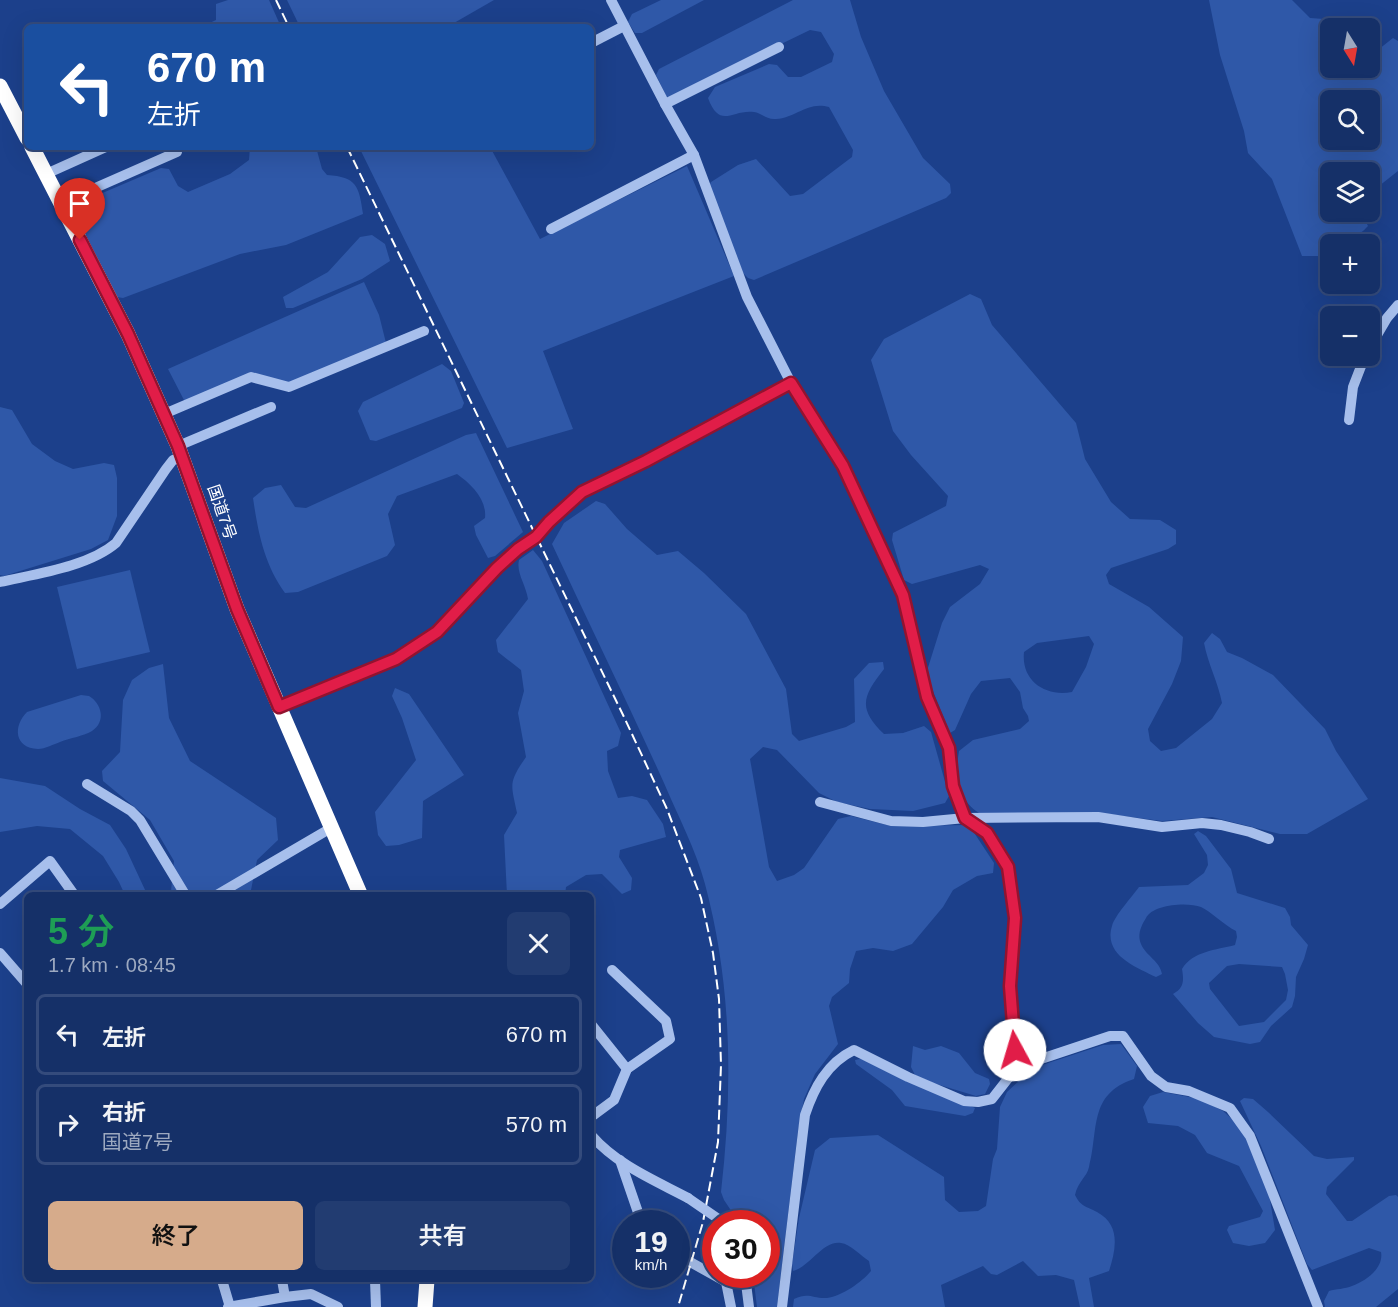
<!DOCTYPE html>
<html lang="ja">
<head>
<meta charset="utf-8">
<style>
	body { margin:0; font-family:Helvetica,"Noto Sans JP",sans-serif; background:#223c71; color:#f1f3f6; height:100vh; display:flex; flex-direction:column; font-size:22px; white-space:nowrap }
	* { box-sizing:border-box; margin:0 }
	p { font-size:20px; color:#9da9c0 }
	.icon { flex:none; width:33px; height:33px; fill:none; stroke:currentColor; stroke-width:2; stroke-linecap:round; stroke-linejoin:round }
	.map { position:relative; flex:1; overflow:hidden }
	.details { position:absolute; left:24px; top:892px; width:570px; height:390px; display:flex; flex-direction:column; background:#153068; border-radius:9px; box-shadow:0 6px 24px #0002,0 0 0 2px #344b7c }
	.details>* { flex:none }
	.top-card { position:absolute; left:24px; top:24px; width:570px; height:126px; border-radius:9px; box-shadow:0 6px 24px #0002,0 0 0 2px #344b7c; background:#1a4fa0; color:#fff; overflow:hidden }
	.needle { width:39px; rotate:169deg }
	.tools { position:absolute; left:1320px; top:18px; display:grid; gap:12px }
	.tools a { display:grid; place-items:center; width:60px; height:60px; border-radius:9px; background:#153068; box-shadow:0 6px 24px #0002,0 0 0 2px #344b7c; font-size:30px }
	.speed { position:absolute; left:612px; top:1210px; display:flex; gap:12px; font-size:30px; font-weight:700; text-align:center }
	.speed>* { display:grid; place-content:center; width:78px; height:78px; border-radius:50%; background:#153068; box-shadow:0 6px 24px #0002,0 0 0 2px #344b7c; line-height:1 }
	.speed small { font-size:15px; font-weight:400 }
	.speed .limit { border:9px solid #d22; background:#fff; color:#111 }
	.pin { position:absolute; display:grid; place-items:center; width:51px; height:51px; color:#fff; margin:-62px -26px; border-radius:50% 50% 50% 0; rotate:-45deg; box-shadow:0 0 6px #0007 }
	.pin .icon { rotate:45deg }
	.me { position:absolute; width:66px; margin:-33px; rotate:354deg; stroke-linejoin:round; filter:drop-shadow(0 0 4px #0008) }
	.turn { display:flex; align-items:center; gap:21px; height:126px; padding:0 24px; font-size:27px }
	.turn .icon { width:78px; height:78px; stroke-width:2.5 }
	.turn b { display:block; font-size:42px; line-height:51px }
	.round { display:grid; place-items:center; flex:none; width:63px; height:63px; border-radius:9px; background:#223c71 }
	.summary { display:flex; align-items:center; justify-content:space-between; height:102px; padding:0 24px }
	h1 { font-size:36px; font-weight:600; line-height:45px; color:#1e9e55 }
	.button { display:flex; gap:12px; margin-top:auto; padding:12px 24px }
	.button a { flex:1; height:69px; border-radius:9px; background:#d6ab8b; color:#111; font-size:24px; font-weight:600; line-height:69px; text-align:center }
	.button a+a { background:#223c71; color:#f1f3f6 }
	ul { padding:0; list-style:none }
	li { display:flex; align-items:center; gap:18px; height:81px; margin:0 12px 9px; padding:0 12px; border:3px solid #344b7c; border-radius:9px }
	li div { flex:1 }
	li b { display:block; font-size:22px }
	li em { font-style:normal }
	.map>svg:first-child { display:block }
	.green { fill:#2f58a8; fill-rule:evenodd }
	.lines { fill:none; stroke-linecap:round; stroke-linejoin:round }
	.minor { stroke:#a7bfec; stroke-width:10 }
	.highway { stroke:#fff; stroke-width:15 }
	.rail { stroke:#fff; stroke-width:2; stroke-dasharray:10 4.5; stroke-linecap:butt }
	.minor-bridge { stroke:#a7bfec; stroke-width:10 }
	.route-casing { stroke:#92132f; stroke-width:15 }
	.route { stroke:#e11d48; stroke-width:10 }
	.labels { text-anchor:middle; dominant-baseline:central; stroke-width:4.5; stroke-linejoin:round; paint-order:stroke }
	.street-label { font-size:16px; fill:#fff; stroke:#1c408b }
</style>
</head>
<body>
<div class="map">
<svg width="1398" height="1307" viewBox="0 0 1398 1307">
	<rect width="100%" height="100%" fill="#1c408b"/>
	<g class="green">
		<polygon points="228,0 269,0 281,27 201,27 216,20 216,4"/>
		<polygon points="287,0 494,0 447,27 300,27"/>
		<polygon points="661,0 704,0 642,33 635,33 628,22 632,14"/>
		<path d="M793 0H850L861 37 884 91 923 158 950 184 951 193 946 198 754 280 748 278 743 273 709 186 711 182 738 165 756 159 790 196 803 194 852 157 853 150 829 107C807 101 796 118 776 119 767 120 761 113 754 112 732 109 720 130 708 98L715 87 769 64 777 65 788 77H801L832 62 834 54 821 32 810 30 669 98 666 96 656 75 659 69Z"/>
		<path d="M1209 0H1292L1310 18 1324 19 1330 51V68H1370V54L1374 53 1393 38 1398 41V171L1379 186 1370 198V172H1330V212H1363L1362 214 1368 226C1358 237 1345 244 1330 244V250L1320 256H1302L1272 179 1248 153 1244 131 1220 55ZM1330 100H1370V140H1330Z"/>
		<path d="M250 147H316L322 169 327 175C357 177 359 186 363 214L286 245 240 254 123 298 117 297 73 213 72 206 161 168 169 169 178 186 188 192 230 174 249 160Z"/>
		<polygon points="359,147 490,147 540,239 687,166 734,276 543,351 573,429 507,448"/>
		<polygon points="372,235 385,244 390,261 362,279 293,308 286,308 283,297 328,272 360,237"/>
		<polygon points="364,282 379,315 386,343 290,384 253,373 185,402 168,369"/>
		<path d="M970 294 981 299 992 325 1076 423 1085 459 1111 502 1130 519 1160 520 1176 530V544L1168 549 1111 568 1106 575 1109 584 1149 607 1183 637 1181 661 1172 684 1148 729 1150 741 1161 751 1176 748 1212 719 1222 703C1218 682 1208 664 1204 643L1212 633 1220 639 1227 652 1242 658 1273 675 1325 729 1336 751 1368 799 1307 834H1280L1212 817 1162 821 1107 814 979 813C958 801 955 773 959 751L973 740 1020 729 1029 721 1028 716 1023 708 1020 692 1010 678 981 681 971 694 955 730 950 733 926 674 942 623 950 607 980 584 989 569 980 565 912 584 904 580 892 540 893 533 946 506 948 496 911 455 893 431 871 360 884 339ZM1089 636 1094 644 1086 667 1072 692C1045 697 1021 681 1024 652L1037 643Z"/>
		<polygon points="442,364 451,371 464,403 462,408 376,441 370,440 358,411 363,402"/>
		<polygon points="0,407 12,410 32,444 55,461 73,469 104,463 114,465 117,478 117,516 108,540 91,549 4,576 0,575"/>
		<path d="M476 433 523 532 495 556 488 558 476 535 474 526 485 518C487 499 471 484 457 474L397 496 388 514 395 545 387 556 298 592 285 593C264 564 258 532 253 498L265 488 281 485 295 507 306 508 466 435Z"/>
		<path d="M596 501 605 504 627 529 657 555 678 551 704 573 746 614 786 689 792 734 799 741 846 727 855 722 854 679 869 663 883 662 884 669C863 696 857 708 884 734L903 733 924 726 931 732 949 796 945 803 913 811 870 809 837 802 819 793 777 750 763 747 750 759 769 867 777 881 794 875 804 868 838 819 851 816 891 826 969 825 994 863 993 873 977 876 953 890 943 907 912 944 893 951 873 948 856 951 850 969 849 983 832 997 829 1006 838 1044 815 1074 804 1099 798 1131 777 1307H757L753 1275H766V1224H740L724 1200 721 1192C733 1088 732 985 705 884 696 850 678 816 664 783 628 703 589 624 552 544L564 523Z"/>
		<path d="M533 550 542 561 621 733 618 746 607 751 608 771 618 798 632 796 647 800 663 824 666 837 620 850 619 857 632 878 631 890 622 894 602 874 586 875 566 887 565 895H507L504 835 517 813C511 784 508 783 526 757L518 713 524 691 521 670 498 652 496 640 528 599C526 585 516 573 519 560Z"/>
		<polygon points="130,570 150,652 77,669 57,587"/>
		<polygon points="163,664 169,718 190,761 276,818 278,840 257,860 251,890 248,895 164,895 171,891 174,861 150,820 103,781 102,771 120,752 123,700 132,680 149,668"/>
		<polygon points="395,688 409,694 464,775 423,801 422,838 399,845 386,846 378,835 375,812 416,760 402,718 392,696"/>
		<path d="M81 695 89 696C101 703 107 721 92 731 84 736 70 738 60 742 54 744 45 749 38 749 14 748 13 726 27 712Z"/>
		<polygon points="0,778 45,786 80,809 110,825 126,849 146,892 159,895 125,895 119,882 103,856 70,829 37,826 0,832"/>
		<path d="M1198 831 1206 836 1231 869 1237 893 1285 908 1290 917 1291 925 1308 945 1304 959 1296 977 1295 996 1292 1007 1271 1026 1260 1042 1250 1044 1214 1037 1198 1023 1173 994C1184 988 1184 981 1182 969 1193 951 1216 950 1235 945L1237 937 1236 931C1224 925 1210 911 1201 907 1188 902 1153 904 1146 918 1141 926 1137 935 1141 944 1146 956 1160 961 1162 974L1156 977C1136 967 1103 955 1112 926 1115 915 1132 897 1139 887L1188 885 1204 873 1208 865 1207 855 1194 834ZM1239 964 1282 967 1285 974 1288 990 1286 1000 1264 1022 1239 1026 1210 989 1209 983 1227 966Z"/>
		<path d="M1121 1044 1137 1066 1134 1079C1088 1094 1099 1130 1089 1167 1087 1177 1078 1181 1075 1195 1081 1207 1086 1206 1097 1212 1121 1225 1116 1249 1109 1271L1089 1278 1094 1307H1080L1074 1280 1056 1275 1038 1276 1023 1261 997 1275 991 1274 983 1266 941 1285 945 1307H793L794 1299C809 1292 813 1299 827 1298 842 1296 862 1282 871 1271L869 1261C861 1256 850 1244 841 1243 823 1240 811 1266 793 1271L792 1264 799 1218 815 1150 830 1138 878 1135 944 1177 945 1200 959 1212 978 1211 986 1206 993 1159 997 1149 1000 1107 1007 1092 1033 1068 1103 1045Z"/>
		<polygon points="913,1046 925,1050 941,1046 959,1053 975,1073 989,1079 990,1084 985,1094 976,1096 933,1083 915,1075 911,1067"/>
		<polygon points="864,1058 975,1108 973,1113 965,1116 905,1106 892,1090 856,1064 855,1060"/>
		<polygon points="1163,1092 1200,1099 1223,1111 1241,1127 1269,1194 1275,1230 1265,1243 1249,1246 1233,1243 1227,1230 1229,1226 1260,1217 1263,1211 1239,1166 1207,1153 1195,1135 1178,1126 1148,1123 1143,1107 1150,1096"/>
		<path d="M1244 1098 1253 1099 1268 1112 1314 1156 1327 1159 1354 1157V1160L1327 1187 1326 1194 1347 1221H1352L1389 1196 1396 1195 1398 1197V1289L1376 1307H1325L1324 1301 1329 1291C1336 1289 1345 1289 1352 1286 1366 1281 1384 1268 1381 1252L1369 1248 1312 1270 1307 1264 1261 1146 1240 1101Z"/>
	</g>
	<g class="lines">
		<g class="minor">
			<polyline points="611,0 665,104 694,155 747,297 791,383 843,466 903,595 927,697 949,748 953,787 965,818 987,833 1008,867 1015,918 1009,986 1017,1067"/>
			<polyline points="591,43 624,26"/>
			<polyline points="665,104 779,47"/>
			<polyline points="46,174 106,147"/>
			<polyline points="61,203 177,152"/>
			<polyline points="551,229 694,155"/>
			<polyline points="1370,347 1387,318 1398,305"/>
			<polyline points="164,414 251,377 289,387 424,331"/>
			<polyline points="1349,420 1353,387 1365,356"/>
			<polyline points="178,446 271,407"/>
			<path d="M0 582C35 574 88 567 116 543L166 469 173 460 182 456"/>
			<polyline points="278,707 396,659 437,632 497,568 518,549 536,537 549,522 582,492 646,461 791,383"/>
			<polyline points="87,784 131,811 140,820 186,896"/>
			<polyline points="820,802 891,821 923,822 965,818 1098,817 1162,827 1202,823 1221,825 1250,832 1269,839"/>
			<polyline points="215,896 331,828"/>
			<polyline points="0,904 50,861 75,896"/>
			<polyline points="0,953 27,984"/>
			<polyline points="591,1024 627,1069"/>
			<polyline points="591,1117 614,1100 627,1069 670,1039 666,1021 612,970"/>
			<path d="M591 1135C617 1165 654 1180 688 1198"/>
			<polyline points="620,1160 642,1224"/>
			<polyline points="676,1254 726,1282 731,1307"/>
			<polyline points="745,1275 749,1307"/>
			<polyline points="222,1280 230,1307"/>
			<polyline points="282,1280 285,1297"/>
			<polyline points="375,1280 376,1307"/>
			<polyline points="228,1307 285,1297 311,1294 338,1307"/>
			<path d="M782 1307 805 1115C814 1088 827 1063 854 1050L908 1077 964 1101 978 1102 992 1099 1017 1067 1110 1036H1123L1151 1076 1166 1087 1189 1091 1230 1108 1250 1136 1318 1307"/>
		</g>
		<g class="highway">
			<polyline points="0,86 27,138"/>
			<polyline points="32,147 128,334 178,446 237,609 361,896"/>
			<polyline points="425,1307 427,1280"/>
		</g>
		<g class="rail">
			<polyline points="276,0 289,27"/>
			<polyline points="347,147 624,717 667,809 701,898 713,953 719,999 721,1065 718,1142 703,1222 678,1307"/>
		</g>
		<polyline class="minor-bridge" points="688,1198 720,1220"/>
	</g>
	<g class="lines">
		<defs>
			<polyline id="route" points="80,240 128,334 178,446 237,609 279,707 396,659 437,632 497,568 518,549 536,537 549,522 582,492 646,461 791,383 843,466 903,595 927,697 949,748 953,786 965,818 987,833 1008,867 1015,918 1010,986 1015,1050"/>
		</defs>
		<use href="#route" class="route-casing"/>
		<use href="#route" class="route"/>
	</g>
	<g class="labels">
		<g class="street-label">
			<text transform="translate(222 512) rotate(71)">国道7号</text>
		</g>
	</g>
</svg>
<div class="tools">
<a><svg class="needle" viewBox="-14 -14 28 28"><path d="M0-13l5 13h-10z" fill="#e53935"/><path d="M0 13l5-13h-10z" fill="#9da9c0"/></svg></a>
<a><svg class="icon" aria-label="search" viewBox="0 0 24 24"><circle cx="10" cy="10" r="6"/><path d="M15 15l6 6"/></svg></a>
<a><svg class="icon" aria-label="layers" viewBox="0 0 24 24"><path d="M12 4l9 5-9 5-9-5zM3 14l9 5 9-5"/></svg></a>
<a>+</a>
<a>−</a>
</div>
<div class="speed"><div>19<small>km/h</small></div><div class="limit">30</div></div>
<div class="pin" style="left:80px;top:240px;background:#d93025"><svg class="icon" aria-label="arrive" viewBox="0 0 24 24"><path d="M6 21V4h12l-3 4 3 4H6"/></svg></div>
<svg class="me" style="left:1015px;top:1050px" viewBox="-20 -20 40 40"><circle r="19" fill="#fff"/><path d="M0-13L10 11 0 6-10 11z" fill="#e11d48"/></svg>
<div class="top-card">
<div class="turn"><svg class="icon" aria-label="left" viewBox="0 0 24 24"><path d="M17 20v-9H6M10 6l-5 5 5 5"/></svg><div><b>670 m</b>左折</div></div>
</div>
<section class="details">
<div class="summary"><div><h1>5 分</h1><p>1.7 km · 08:45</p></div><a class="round"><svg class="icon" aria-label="close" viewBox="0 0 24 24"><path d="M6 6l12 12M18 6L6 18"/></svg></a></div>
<ul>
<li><svg class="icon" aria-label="left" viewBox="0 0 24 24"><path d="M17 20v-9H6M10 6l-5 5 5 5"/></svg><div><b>左折</b></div><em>670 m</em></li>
<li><svg class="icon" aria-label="right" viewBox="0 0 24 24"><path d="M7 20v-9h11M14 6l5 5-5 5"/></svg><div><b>右折</b><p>国道7号</p></div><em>570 m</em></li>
</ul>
<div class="button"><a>終了</a><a>共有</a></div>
</section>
</div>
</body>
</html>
